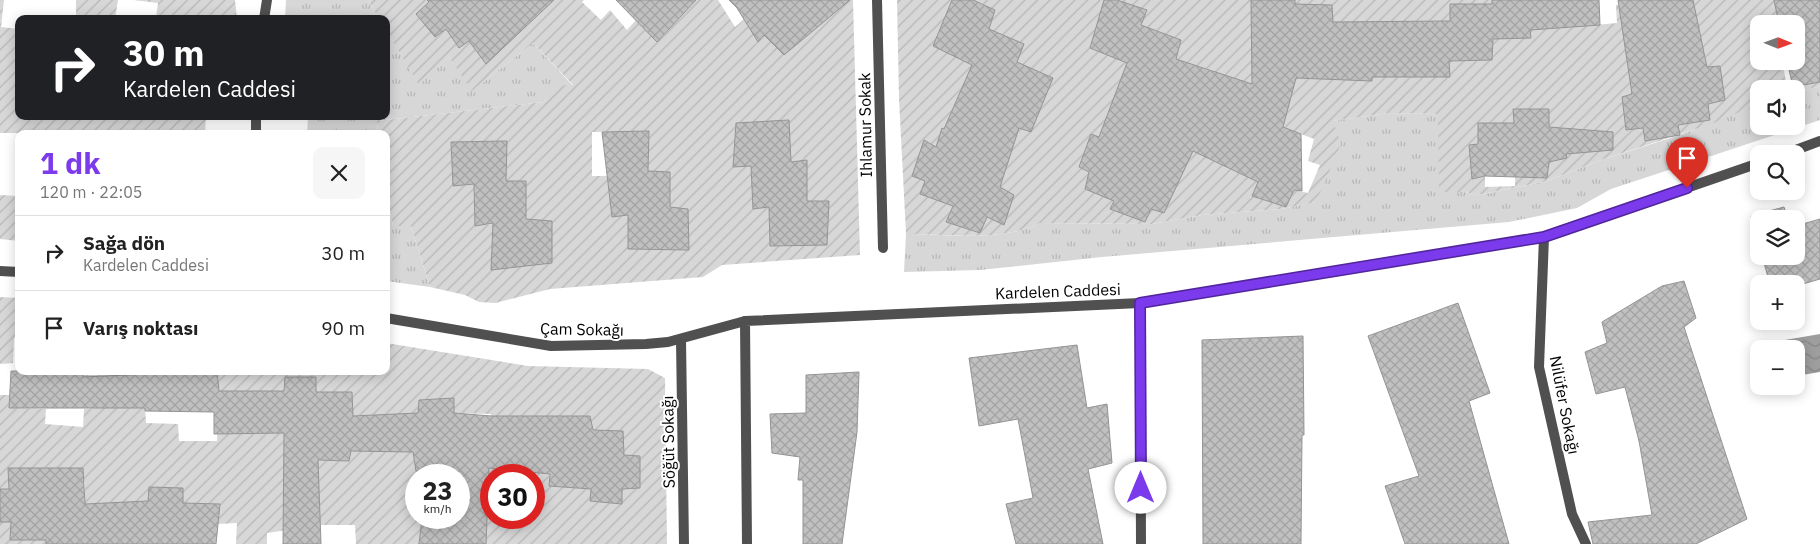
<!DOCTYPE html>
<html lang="tr">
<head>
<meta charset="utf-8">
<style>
	body { margin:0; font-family:"IBM Plex Sans",sans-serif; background:#f6f6f6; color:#222; height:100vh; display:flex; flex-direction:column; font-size:19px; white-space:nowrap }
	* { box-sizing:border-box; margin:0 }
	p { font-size:16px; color:#767676 }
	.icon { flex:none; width:28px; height:28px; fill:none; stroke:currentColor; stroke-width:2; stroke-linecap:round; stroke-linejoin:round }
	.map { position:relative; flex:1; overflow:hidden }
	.panel { position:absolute; left:15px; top:130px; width:375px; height:245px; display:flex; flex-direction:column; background:#fff; border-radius:10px; box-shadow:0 2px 12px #0003 }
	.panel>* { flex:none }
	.banner { position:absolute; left:15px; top:15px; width:375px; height:105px; border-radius:10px; box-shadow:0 2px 12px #0003; background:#202124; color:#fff; overflow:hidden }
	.needle { width:32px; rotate:91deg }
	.buttons { position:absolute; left:1750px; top:15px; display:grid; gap:10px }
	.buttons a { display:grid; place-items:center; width:55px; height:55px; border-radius:10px; background:#fff; box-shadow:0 2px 12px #0003; font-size:25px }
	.speed { position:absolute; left:405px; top:464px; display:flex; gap:10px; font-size:25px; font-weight:700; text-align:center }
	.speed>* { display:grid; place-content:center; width:65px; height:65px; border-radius:50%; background:#fff; box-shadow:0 2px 12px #0003; line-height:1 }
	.speed small { font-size:12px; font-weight:400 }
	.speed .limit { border:8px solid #d22; background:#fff; color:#111 }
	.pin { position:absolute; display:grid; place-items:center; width:42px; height:42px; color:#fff; margin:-51px -21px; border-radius:50% 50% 50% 0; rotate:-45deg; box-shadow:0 0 5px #0007 }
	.pin .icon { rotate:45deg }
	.me { position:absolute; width:55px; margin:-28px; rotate:0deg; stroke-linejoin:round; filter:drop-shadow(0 0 4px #0008) }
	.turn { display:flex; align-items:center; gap:18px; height:105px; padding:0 25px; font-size:22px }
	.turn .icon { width:65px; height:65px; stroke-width:2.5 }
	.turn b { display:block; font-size:35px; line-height:42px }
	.round { display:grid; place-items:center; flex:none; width:52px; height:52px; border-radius:10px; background:#f6f6f6 }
	.overview { display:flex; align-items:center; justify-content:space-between; height:85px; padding:0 25px }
	h1 { font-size:30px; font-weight:700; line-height:38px; color:#7c3aed }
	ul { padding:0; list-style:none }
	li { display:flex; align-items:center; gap:15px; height:75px; padding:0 25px; border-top:1px solid #e0e0e0 }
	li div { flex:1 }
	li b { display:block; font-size:19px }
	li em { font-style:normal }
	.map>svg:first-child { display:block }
	.grass { fill:url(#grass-tufts) }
	.garden { fill:url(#garden-furrows); fill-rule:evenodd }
	.water { fill:url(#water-waves) }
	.building { fill:url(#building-cross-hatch); stroke:#949494 }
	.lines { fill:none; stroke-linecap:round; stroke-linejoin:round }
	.minor { stroke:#505050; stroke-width:10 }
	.route-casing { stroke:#51269a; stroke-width:12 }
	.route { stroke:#7c3aed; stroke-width:9 }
	.labels { text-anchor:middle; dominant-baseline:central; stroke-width:4; stroke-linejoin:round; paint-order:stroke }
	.street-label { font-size:16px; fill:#000; stroke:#fff }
</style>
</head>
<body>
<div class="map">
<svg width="1820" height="544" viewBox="0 0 1820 544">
	<defs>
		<pattern id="grass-tufts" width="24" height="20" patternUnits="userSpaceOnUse" patternTransform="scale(1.25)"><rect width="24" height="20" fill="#d7d7d7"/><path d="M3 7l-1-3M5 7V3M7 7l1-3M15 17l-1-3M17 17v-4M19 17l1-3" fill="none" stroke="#b7b7b7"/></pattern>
		<pattern id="garden-furrows" width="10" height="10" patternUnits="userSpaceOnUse" patternTransform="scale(1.25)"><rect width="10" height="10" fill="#d7d7d7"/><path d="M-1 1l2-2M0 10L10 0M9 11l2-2" fill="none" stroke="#b7b7b7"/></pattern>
		<pattern id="water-waves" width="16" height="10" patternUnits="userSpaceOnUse" patternTransform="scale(1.25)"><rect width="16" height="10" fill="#9e9e9e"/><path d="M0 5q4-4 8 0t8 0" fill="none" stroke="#868686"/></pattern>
		<pattern id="building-cross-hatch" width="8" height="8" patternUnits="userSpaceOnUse" patternTransform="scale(1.25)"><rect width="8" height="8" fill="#c0c0c0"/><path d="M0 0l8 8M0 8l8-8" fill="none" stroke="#a3a3a3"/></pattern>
	</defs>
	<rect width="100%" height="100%" fill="#fff"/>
	<g class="grass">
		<polygon points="286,0 368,0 379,19 285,19"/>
		<polygon points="386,30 419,84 449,57 473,90 533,43 573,86 555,87 544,102 377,121 378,134 307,134 308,116 386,116"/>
		<path d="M1820 86V120L1611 189 1577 208 1509 222 1102 257 980 270 904 272 906 234C946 234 1004 242 1040 223L1152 224 1202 215 1282 209 1315 202 1332 121 1389 113 1439 114V192H1465L1479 195 1547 181 1601 160 1680 135 1759 104V126H1796V93Z"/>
		<polygon points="386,197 393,226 411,226 430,287 386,281"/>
	</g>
	<g class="garden">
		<polygon points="0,0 4,0 1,27 19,29 19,116 206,116 205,134 0,133"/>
		<polygon points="76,0 118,0 115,19 76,19"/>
		<polygon points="134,0 235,0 237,19 156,18 158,3"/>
		<path d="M368 0H431L416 14 435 37 446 29 458 47 469 41 486 63 522 0H584L582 2 601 20 610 10 627 30 636 20 657 42 696 0H718L735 27 744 19 758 42 764 35 827 0H853L860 255 722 265 703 277 550 289 495 303 479 302 465 295 430 287 411 226H393L386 197V134H378L377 121 544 102 555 86 573 85 533 43 472 91 449 57 419 85 386 30V19H379ZM736 124 791 162 807 161V201H829L826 245 770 246 769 207 753 209 751 166 733 167ZM649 131 648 171 670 172V207L688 209 689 250 628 249V215L612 217 607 176H592V132ZM507 141 506 181H526V219L552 221 475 225 474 184 453 186 451 142Z"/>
		<path d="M897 0H952L933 46 972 65 992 118 1030 132 1017 62 1023 44 989 29 995 10 973 0H1104L1090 48 1127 63 1191 125 1214 71 1176 59 1181 40 1141 25 1147 10 1117 0H1251L1329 79 1372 81V22H1333L1295 4V0H1492V4H1451L1450 21H1409L1408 77H1450L1449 61 1492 60 1493 39 1530 37V0L1584 26 1617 23 1616 5 1654 0H1805L1778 19 1779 24H1759V61H1767L1768 70 1783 65 1787 88 1820 82V86L1796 93V89H1759V104L1711 124 1601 160 1547 181 1478 195 1465 192H1439L1438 114 1389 113 1333 121 1341 144 1316 202 1282 209 1202 215 1152 224 1040 223C1004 242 946 234 906 234L899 99ZM1704 50 1707 67 1720 66 1725 100 1708 104 1710 120 1678 125 1679 135 1645 141 1643 128 1626 130 1622 97 1632 94 1668 56ZM1514 109H1549V127L1564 128 1550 155 1515 177V186L1485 187V176L1472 178 1469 145 1478 144V123H1514ZM1283 127 1314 139 1308 161 1320 165 1308 193 1294 190 1285 207 1252 196 1258 182 1226 167 1237 148ZM1091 134 1178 182 1164 213 1151 209 1145 222 1110 209 1114 201 1085 189 1089 172 1079 167ZM924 141 936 147 973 156 1006 169 1000 187 1014 195 1004 224 987 217 979 233 946 222 953 206 920 194 925 181 912 176Z"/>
		<polygon points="0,195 19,196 19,241 0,239"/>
		<polygon points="0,297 19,298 19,337 14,338 13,363 0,364"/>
		<path d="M386 343 528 366 648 369 665 378 667 544H356L355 525H320L267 533V544H236L237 523 218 524 220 504 183 503V488L150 487 148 509 100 503 85 504V482H48L8 469 9 489H0V395H10L9 408 46 409 45 424 83 427 84 409 98 408V377H83V371H149V380H129L128 408H145L146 423 178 424 179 441H217L219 391 217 371H386ZM285 377H316V392H352L353 416 367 415 352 445 348 461 313 460V449L284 450ZM454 398V413L491 414 488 435V487L459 486V518H416V475H450V471H416L413 452H398V425L418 422 419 400ZM549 416H589L593 430 622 431 624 455 640 456V488L622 489V504L590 501 591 489 549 486ZM491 475H534V518H491Z"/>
		<polygon points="0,522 11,522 10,540 46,540 46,544 0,544"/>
	</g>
	<polygon class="water" points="1820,334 1820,372 1796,376 1796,349 1780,349 1779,341"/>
	<g class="building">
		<polygon points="427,0 554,0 486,64 469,41 459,48 446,29 435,37 416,14 429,2"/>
		<polygon points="616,0 696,0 657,42"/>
		<polygon points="729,0 850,0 784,55 764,35 758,42 737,8"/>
		<polygon points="952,0 973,0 995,10 989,29 1024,44 1017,62 1053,78 1031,132 1019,128 1000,187 1014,195 1004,225 987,217 980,233 946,222 953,206 920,194 925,181 912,176 924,140 936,147 942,128 944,129 972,65 933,46"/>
		<polygon points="1104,0 1117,0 1147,10 1141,25 1181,40 1176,59 1252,84 1251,0 1295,0 1295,4 1332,5 1333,22 1450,21 1450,4 1492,4 1492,0 1599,0 1600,25 1530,30 1531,38 1493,39 1492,60 1449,61 1450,77 1372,77 1372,81 1296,78 1283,127 1301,134 1302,191 1294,190 1286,207 1252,196 1258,182 1193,151 1164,213 1151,209 1145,222 1110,209 1114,201 1085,189 1089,172 1079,167 1091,134 1099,137 1127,63 1090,48"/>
		<polygon points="1618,0 1693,0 1707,67 1720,66 1725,100 1708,104 1710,120 1678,125 1680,135 1645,141 1643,128 1626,130 1622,97 1632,94"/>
		<polygon points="1774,0 1820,0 1820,82 1793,87 1787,61 1796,61 1796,24 1779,24"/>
		<polygon points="1513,109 1549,109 1549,127 1613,132 1613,150 1566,154 1567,158 1549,162 1547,178 1485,176 1472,179 1469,145 1478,144 1478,123 1514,123"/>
		<polygon points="789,120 791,162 807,160 807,201 829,201 827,245 770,246 769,207 753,209 751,166 733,167 736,123"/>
		<polygon points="649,131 648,171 670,172 670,207 688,209 689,250 628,249 628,215 612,217 602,132"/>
		<polygon points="507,141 506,181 526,181 526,219 552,221 552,263 491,270 493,223 475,226 474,184 453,186 451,142"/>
		<polygon points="1784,207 1788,219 1759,219 1759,244 1751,216"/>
		<polygon points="1820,219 1820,279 1796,286 1796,284 1770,284 1762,256 1796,256 1796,226"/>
		<polygon points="1684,281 1696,318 1684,327 1747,519 1696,544 1593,544 1588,522 1652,515 1639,441 1625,387 1596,394 1585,352 1607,343 1602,322 1662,286"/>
		<polygon points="1458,303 1490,393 1469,401 1509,544 1405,544 1385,486 1419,476 1368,336"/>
		<polygon points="1303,336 1304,435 1302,435 1301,544 1203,544 1202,340"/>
		<polygon points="1077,345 1087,408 1107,404 1112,463 1088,469 1103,544 1016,544 1006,504 1033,498 1018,419 979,426 969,358"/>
		<polygon points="11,371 83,371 83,377 149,374 149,371 217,371 219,391 284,391 285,377 316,377 316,392 352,392 353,416 418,413 419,400 454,398 454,413 491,416 590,416 593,430 623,431 624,455 640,456 640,488 622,489 622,504 590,501 591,489 549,486 550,474 489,468 486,544 419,544 422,518 459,518 459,475 427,475 427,471 416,471 413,452 351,451 349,461 318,460 321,544 283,544 284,433 214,434 214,412 145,411 145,408 9,408"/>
		<polygon points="859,372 857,432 842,544 803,544 803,480 798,480 800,457 772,453 770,414 806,413 806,375"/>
		<polygon points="8,468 83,468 85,504 148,501 149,487 183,488 183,503 220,504 216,544 46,544 46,540 10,540 11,522 0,522 0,489 9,489"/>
	</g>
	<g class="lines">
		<g class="minor">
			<polyline points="877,0 883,248"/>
			<polyline points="264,19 267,0"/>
			<polyline points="256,116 256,134"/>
			<polyline points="1785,154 1820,141"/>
			<polyline points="1544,237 1539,367 1572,514 1586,544"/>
			<polyline points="0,271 19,272"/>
			<polyline points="1140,303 1141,544"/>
			<polyline points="386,318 551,346 646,344 668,342 745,321"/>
			<polyline points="681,340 684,544"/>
			<polyline points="747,544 745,321 1140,303 1544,237 1759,163"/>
		</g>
	</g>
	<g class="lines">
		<defs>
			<polyline id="route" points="1141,488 1140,303 1544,237 1687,188"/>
		</defs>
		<use href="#route" class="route-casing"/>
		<use href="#route" class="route"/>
	</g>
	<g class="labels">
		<g class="street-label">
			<text transform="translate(865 125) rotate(-91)">Ihlamur Sokak</text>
			<text transform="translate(1058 291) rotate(-2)">Kardelen Caddesi</text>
			<text transform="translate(582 329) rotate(1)">Çam Sokağı</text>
			<text transform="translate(1565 405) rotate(79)">Nilüfer Sokağı</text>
			<text transform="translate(668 442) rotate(-91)">Söğüt Sokağı</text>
		</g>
	</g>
</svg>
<div class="buttons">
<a><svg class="needle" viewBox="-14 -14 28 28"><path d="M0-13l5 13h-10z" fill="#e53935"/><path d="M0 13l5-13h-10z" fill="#767676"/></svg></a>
<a><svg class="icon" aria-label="sound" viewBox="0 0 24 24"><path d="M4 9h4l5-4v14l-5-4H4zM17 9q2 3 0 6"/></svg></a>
<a><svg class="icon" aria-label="search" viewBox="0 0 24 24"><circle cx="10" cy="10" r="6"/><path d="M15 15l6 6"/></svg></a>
<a><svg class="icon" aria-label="layers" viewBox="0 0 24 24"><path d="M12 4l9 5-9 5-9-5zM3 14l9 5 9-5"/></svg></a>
<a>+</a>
<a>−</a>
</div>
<div class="speed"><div>23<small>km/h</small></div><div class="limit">30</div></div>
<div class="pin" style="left:1687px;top:188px;background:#d93025"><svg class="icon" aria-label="arrive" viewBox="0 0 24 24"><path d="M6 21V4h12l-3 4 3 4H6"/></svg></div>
<svg class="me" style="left:1141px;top:488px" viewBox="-20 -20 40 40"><circle r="19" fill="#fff"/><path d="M0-13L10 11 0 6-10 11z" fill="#7c3aed"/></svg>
<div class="banner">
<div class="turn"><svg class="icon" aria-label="right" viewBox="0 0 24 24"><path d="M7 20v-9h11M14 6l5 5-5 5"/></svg><div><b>30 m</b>Kardelen Caddesi</div></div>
</div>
<section class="panel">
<div class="overview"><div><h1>1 dk</h1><p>120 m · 22:05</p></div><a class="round"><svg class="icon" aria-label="close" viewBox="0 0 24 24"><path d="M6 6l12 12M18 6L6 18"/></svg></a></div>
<ul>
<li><svg class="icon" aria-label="right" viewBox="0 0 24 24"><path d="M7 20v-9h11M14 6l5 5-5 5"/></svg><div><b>Sağa dön</b><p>Kardelen Caddesi</p></div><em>30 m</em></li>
<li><svg class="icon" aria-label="arrive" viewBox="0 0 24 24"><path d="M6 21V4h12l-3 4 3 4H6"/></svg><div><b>Varış noktası</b></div><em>90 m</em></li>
</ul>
</section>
</div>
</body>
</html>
